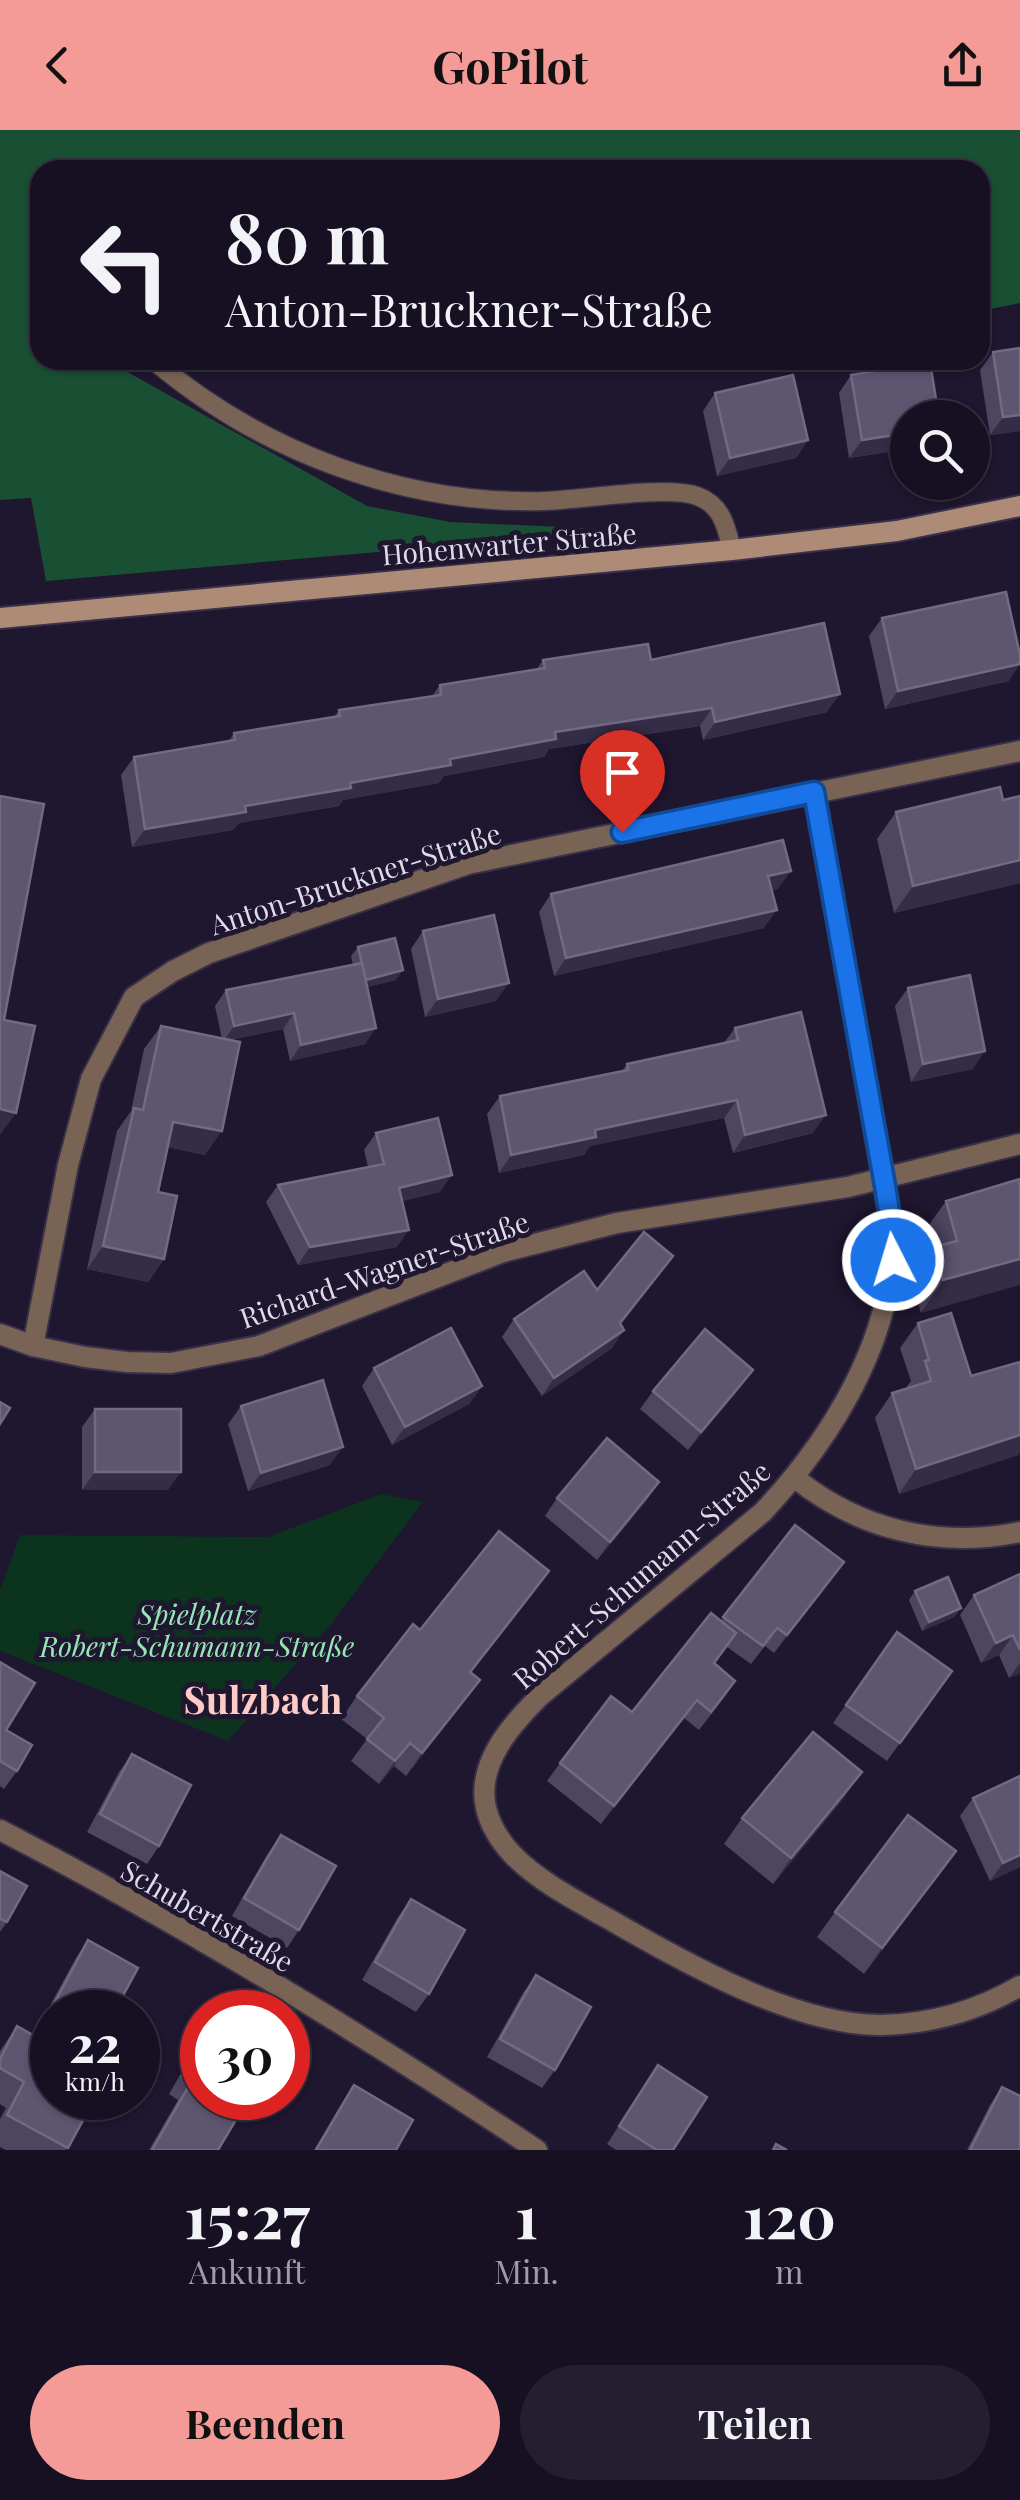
<!DOCTYPE html>
<html lang="de">
<head>
<meta charset="utf-8">
<style>
	body { margin:0; font-family:"Playfair Display",serif; background:#241e30; color:#f1f3f6; height:100vh; display:flex; flex-direction:column; font-size:38px; white-space:nowrap }
	* { box-sizing:border-box; margin:0 }
	p { font-size:32px; color:#9e9da6 }
	.icon { flex:none; width:55px; height:55px; fill:none; stroke:currentColor; stroke-width:2; stroke-linecap:round; stroke-linejoin:round }
	.map { position:relative; height:2020px; overflow:hidden }
	.sheet { display:flex; flex-direction:column; background:#171023; flex:1 }
	.sheet>* { flex:none }
	.hud { position:absolute; left:30px; top:30px; width:960px; height:210px; border-radius:30px; box-shadow:0 2px 8px #0004,0 0 0 2px #363041; background:#171023; color:#f1f3f6; overflow:hidden }
	.fabs { position:absolute; left:890px; top:270px; display:grid; gap:20px }
	.fabs a { display:grid; place-items:center; width:100px; height:100px; border-radius:50%; background:#171023; box-shadow:0 2px 8px #0004,0 0 0 2px #363041; font-size:50px }
	.speed { position:absolute; left:30px; top:1860px; display:flex; gap:20px; font-size:50px; font-weight:700; text-align:center }
	.speed>* { display:grid; place-content:center; width:130px; height:130px; border-radius:50%; background:#171023; box-shadow:0 2px 8px #0004,0 0 0 2px #363041; line-height:1 }
	.speed small { font-size:25px; font-weight:400 }
	.speed .limit { border:15px solid #d22; background:#fff; color:#111 }
	.pin { position:absolute; display:grid; place-items:center; width:85px; height:85px; color:#fff; margin:-102px -42px; border-radius:50% 50% 50% 0; rotate:-45deg; box-shadow:0 0 10px #0007 }
	.pin .icon { rotate:45deg }
	.me { position:absolute; width:110px; margin:-55px; rotate:355deg; stroke-linejoin:round; filter:drop-shadow(0 0 8px #0008) }
	.turn { display:flex; align-items:center; gap:35px; height:210px; padding:0 30px; font-size:45px }
	.turn .icon { width:130px; height:130px; stroke-width:2.5 }
	.turn b { display:block; font-size:70px; line-height:85px }
	.eta { display:flex; justify-content:space-evenly; align-items:center; height:170px; text-align:center }
	.eta b { font-size:60px; font-weight:700; line-height:70px }
	.action { display:flex; gap:20px; margin-top:auto; padding:20px 30px }
	.action a { flex:1; height:115px; border-radius:60px; background:#f59b97; color:#111; font-size:40px; font-weight:700; line-height:115px; text-align:center }
	.action a+a { background:#241e30; color:#f1f3f6 }
	header { display:flex; justify-content:space-between; align-items:center; height:130px; padding:0 30px; background:#f59b97; color:#111; font-size:45px; font-weight:700 }
	.map>svg:first-child { display:block }
	.green { fill:#0b331e }
	.forest { fill:#195033 }
	.lines { fill:none; stroke-linecap:round; stroke-linejoin:round }
	.lane-casing { stroke:#3a3149; stroke-width:21 }
	.street-casing { stroke:#3a3149; stroke-width:24 }
	.secondary-casing { stroke:#3a3149; stroke-width:24 }
	.lane { stroke:#786355; stroke-width:18 }
	.street { stroke:#786355; stroke-width:20 }
	.secondary { stroke:#ad8b76; stroke-width:20 }
	.wall { fill:#4e4561 }
	.shaded-wall { fill:#352c47 }
	.building { fill:#5e5570; stroke:#726a84; stroke-width:2.5 }
	.route-casing { stroke:#114b97; stroke-width:25 }
	.route { stroke:#1a73e8; stroke-width:18 }
	.labels { text-anchor:middle; dominant-baseline:central; stroke-width:10; stroke-linejoin:round; paint-order:stroke }
	.street-label { font-size:28px; fill:#dfdaec; stroke:#1f162f }
	.park-label { font-size:28px; font-style:italic; fill:#96e7b5; stroke:#1f162f }
	.district-label { font-size:38px; font-weight:bold; fill:#ffcbc7; stroke:#1f162f }
</style>
</head>
<body>
<header><svg class="icon" aria-label="back" viewBox="0 0 24 24"><path d="M15 5l-7 7 7 7"/></svg>GoPilot<svg class="icon" aria-label="share" viewBox="0 0 24 24"><path d="M12 15V3M7 8l5-5 5 5M5 13v7h14v-7"/></svg></header>
<div class="map">
<svg width="1020" height="2020" viewBox="0 0 1020 2020">
	<rect width="100%" height="100%" fill="#1f162f"/>
	<polygon class="green" points="381,1364 423,1372 332,1493 228,1611 0,1521 0,1460 20,1405 268,1407"/>
	<polygon class="forest" points="0,0 1020,0 1020,173 980,181 980,40 40,40 40,230 106,230 367,376 450,392 630,400 46,451 31,368 0,370"/>
	<g class="lines">
		<defs>
			<path id="lane" d="M153 230C262 322 403 375 545 371 581 370 668 355 697 366 722 375 726 396 732 420"/>
			<g id="street">
				<path d="M814 662 893 1106C893 1210 832 1308 763 1382L540 1566C511 1595 476 1634 486 1678 490 1695 501 1712 512 1724 538 1751 575 1770 607 1788 681 1831 796 1896 882 1895 932 1894 977 1881 1020 1856"/>
				<polyline points="0,1204 33,1216 85,1227 127,1232 171,1233 259,1216 503,1122 617,1093 848,1057 1020,1014"/>
				<polyline points="33,1216 68,1035 91,949 134,867 173,841 209,823 468,734 1020,621"/>
				<path d="M795 1348C860 1400 940 1419 1020 1402"/>
				<path d="M0 1700C184 1795 364 1905 537 2020"/>
			</g>
			<polyline id="secondary" points="0,488 732,420 897,401 1020,376"/>
		</defs>
		<use href="#lane" class="lane-casing"/>
		<use href="#street" class="street-casing"/>
		<use href="#secondary" class="secondary-casing"/>
		<use href="#lane" class="lane"/>
		<use href="#street" class="street"/>
		<use href="#secondary" class="secondary"/>
	</g>
	<g class="wall">
		<polygon points="1020,218 1020,301 990,305 980,240 993,222"/>
		<polygon points="851,245 908,288 908,319 849,328 839,263"/>
		<polygon points="715,263 808,310 796,328 717,346 703,281"/>
		<polygon points="882,488 1009,551 885,579 869,506"/>
		<polygon points="543,530 651,530 827,582 703,610 700,596 549,619 544,627 444,646 439,653 343,670 339,676 239,693 233,700 132,717 121,645 134,627 229,611 234,603 334,587 339,580 432,566 440,555 536,540"/>
		<polygon points="1020,666 1020,753 894,783 877,709 896,682 1003,670"/>
		<polygon points="778,759 772,760 764,798 554,846 539,782 551,764"/>
		<polygon points="423,801 496,871 425,887 411,819"/>
		<polygon points="358,817 396,850 367,857 365,914 290,931 283,899 230,910 205,1025 168,1017 158,1062 164,1129 148,1152 87,1139 117,1001 131,981 144,919 161,896 222,909 215,876 226,860 353,835 351,826"/>
		<polygon points="908,858 973,939 911,952 895,876"/>
		<polygon points="735,898 813,1003 733,1023 724,988 590,1016 584,1025 499,1043 487,984 500,966 622,941 627,934 724,913"/>
		<polygon points="376,1003 440,1062 402,1071 397,1117 298,1135 266,1072 278,1055 368,1037 364,1020"/>
		<polygon points="1020,1049 921,1183 911,1150 929,1124 923,1103 946,1071"/>
		<polygon points="673,1126 621,1194 612,1218 542,1266 502,1207 514,1189 597,1160"/>
		<polygon points="918,1193 971,1246 1020,1232 1020,1322 1018,1325 899,1364 875,1288 892,1263 908,1258 907,1256 911,1251 900,1218"/>
		<polygon points="374,1238 482,1256 469,1274 392,1315 362,1256"/>
		<polygon points="753,1240 740,1258 688,1320 640,1279 653,1261"/>
		<polygon points="241,1276 330,1335 248,1361 228,1294"/>
		<polygon points="95,1279 168,1360 82,1360 82,1297"/>
		<polygon points="557,1368 647,1370 597,1430 545,1386"/>
		<polygon points="795,1395 831,1450 774,1523 765,1516 751,1534 727,1517 714,1534 735,1551 723,1569 699,1600 684,1588 601,1694 547,1651 560,1633 632,1582 721,1491"/>
		<polygon points="549,1441 471,1543 480,1550 464,1572 406,1646 394,1636 379,1654 351,1631 367,1609 341,1589 357,1566"/>
		<polygon points="1020,1444 1020,1543 1009,1548 999,1525 981,1533 960,1485 974,1465"/>
		<polygon points="915,1461 961,1478 954,1487 922,1501 909,1470"/>
		<polygon points="897,1502 952,1541 887,1631 833,1593"/>
		<polygon points="0,1532 6,1600 17,1641 4,1659 0,1656"/>
		<polygon points="132,1624 159,1716 147,1734 87,1702 119,1642"/>
		<polygon points="1020,1646 1020,1737 990,1751 960,1686 973,1668"/>
		<polygon points="844,1668 773,1754 724,1714 742,1688"/>
		<polygon points="281,1705 299,1800 287,1818 232,1786 268,1723"/>
		<polygon points="956,1721 864,1844 817,1807 835,1782"/>
		<polygon points="0,1741 7,1792 0,1802"/>
		<polygon points="411,1769 429,1864 416,1882 362,1850 398,1787"/>
		<polygon points="88,1810 114,1882 52,1882 52,1896 42,1890 76,1828"/>
		<polygon points="536,1845 555,1940 542,1958 487,1927 523,1863"/>
		<polygon points="17,1896 52,1968 95,1968 66,2020 6,2020 0,2017 0,1989 6,1978 0,1974 0,1921"/>
		<polygon points="202,1907 202,1968 218,2020 149,2020 178,1970 169,1964"/>
		<polygon points="658,1935 673,2020 616,2020 607,2014"/>
		<polygon points="354,1955 396,2020 314,2020 342,1973"/>
		<polygon points="1002,1957 1020,2020 967,2020 990,1975"/>
	</g>
	<g class="shaded-wall">
		<polygon points="1020,285 1020,301 990,305 1003,287"/>
		<polygon points="908,303 908,319 849,328 862,310"/>
		<polygon points="808,310 796,328 717,346 730,328"/>
		<polygon points="1020,534 1009,551 885,579 898,561"/>
		<polygon points="840,564 827,582 703,610 715,592"/>
		<polygon points="712,578 700,596 549,619 544,627 444,646 439,653 343,670 339,676 239,693 233,700 132,717 145,699 350,653 555,602"/>
		<polygon points="1020,730 1020,753 894,783 913,756"/>
		<polygon points="791,741 778,759 756,764 768,746"/>
		<polygon points="777,780 764,798 554,846 566,828"/>
		<polygon points="403,840 396,850 359,859 366,850"/>
		<polygon points="509,853 496,871 425,887 438,869"/>
		<polygon points="294,883 283,899 223,912 234,896"/>
		<polygon points="376,898 365,914 290,931 301,915"/>
		<polygon points="985,921 973,939 911,952 923,934"/>
		<polygon points="737,970 724,988 590,1016 584,1025 499,1043 511,1025 595,1000"/>
		<polygon points="0,979 16,983 0,1005"/>
		<polygon points="826,985 813,1003 733,1023 745,1005"/>
		<polygon points="173,992 222,1001 205,1025 157,1015"/>
		<polygon points="452,1045 440,1062 387,1075 399,1058"/>
		<polygon points="409,1100 397,1117 298,1135 310,1117"/>
		<polygon points="103,1116 164,1129 148,1152 87,1139"/>
		<polygon points="673,1126 660,1144 607,1211 620,1193"/>
		<polygon points="1020,1129 1020,1155 921,1183 943,1150"/>
		<polygon points="624,1200 612,1218 542,1266 554,1248"/>
		<polygon points="753,1240 740,1258 688,1320 701,1302"/>
		<polygon points="482,1256 469,1274 392,1315 405,1297"/>
		<polygon points="1020,1305 1020,1322 1018,1325 899,1364 916,1339"/>
		<polygon points="343,1317 330,1335 248,1361 261,1343"/>
		<polygon points="95,1342 181,1342 168,1360 82,1360"/>
		<polygon points="659,1352 647,1370 597,1430 610,1412"/>
		<polygon points="844,1432 831,1450 774,1523 787,1505"/>
		<polygon points="549,1441 533,1464 454,1565 470,1542"/>
		<polygon points="961,1478 954,1487 922,1501 929,1492"/>
		<polygon points="1013,1505 999,1525 981,1533 996,1513"/>
		<polygon points="1020,1533 1020,1543 1009,1548"/>
		<polygon points="480,1550 464,1572 406,1646 422,1623"/>
		<polygon points="697,1570 684,1588 601,1694 614,1676"/>
		<polygon points="410,1613 394,1636 379,1654 395,1631"/>
		<polygon points="862,1642 844,1668 773,1754 791,1728"/>
		<polygon points="956,1721 938,1747 864,1844 882,1818"/>
		<polygon points="1020,1725 1020,1737 990,1751 1003,1733"/>
	</g>
	<g class="building">
		<polygon points="1020,218 1020,285 1003,287 993,222"/>
		<polygon points="930,232 939,288 908,288 908,303 862,310 851,245"/>
		<polygon points="793,245 808,310 730,328 715,263"/>
		<polygon points="1006,462 1020,525 1020,534 898,561 882,488"/>
		<polygon points="824,493 840,564 715,592 712,578 555,602 556,609 450,629 451,635 350,653 351,658 245,676 246,682 145,699 134,627 235,610 234,603 340,586 339,580 441,565 440,555 545,538 543,530 648,514 651,530"/>
		<polygon points="1000,657 1003,670 1020,666 1020,730 913,756 896,682"/>
		<polygon points="0,666 44,674 4,890 35,896 16,983 0,979"/>
		<polygon points="783,710 791,741 768,746 777,780 566,828 551,764"/>
		<polygon points="494,785 509,853 438,869 423,801"/>
		<polygon points="395,808 403,840 366,850 358,817"/>
		<polygon points="362,833 376,898 301,915 294,883 234,896 226,860"/>
		<polygon points="970,845 985,921 923,934 908,858"/>
		<polygon points="801,882 826,985 745,1005 737,970 595,1000 596,1007 511,1025 500,966 628,940 627,934 738,910 735,898"/>
		<polygon points="161,896 240,912 222,1001 173,992 158,1062 177,1066 164,1129 103,1116 134,978 143,980"/>
		<polygon points="438,988 452,1045 399,1058 409,1100 310,1117 278,1055 384,1034 376,1003"/>
		<polygon points="1020,1049 1020,1129 943,1150 934,1117 957,1111 946,1071"/>
		<polygon points="644,1102 673,1126 620,1193 624,1200 554,1248 514,1189 584,1141 597,1160"/>
		<polygon points="951,1183 971,1246 1020,1232 1020,1305 916,1339 892,1263 931,1251 925,1231 929,1230 918,1193"/>
		<polygon points="451,1198 482,1256 405,1297 374,1238"/>
		<polygon points="705,1199 753,1240 701,1302 653,1261"/>
		<polygon points="323,1250 343,1317 261,1343 241,1276"/>
		<polygon points="0,1272 10,1278 0,1294"/>
		<rect x="95" y="1279" width="86" height="63"/>
		<polygon points="607,1308 659,1352 610,1412 557,1368"/>
		<polygon points="795,1395 844,1432 787,1505 777,1498 763,1516 723,1487"/>
		<polygon points="499,1401 549,1441 470,1542 480,1550 422,1623 410,1613 395,1631 367,1609 384,1588 357,1566 413,1494 420,1500"/>
		<polygon points="1020,1444 1020,1520 1013,1505 996,1513 974,1465"/>
		<polygon points="948,1447 961,1478 929,1492 915,1461"/>
		<polygon points="711,1483 736,1503 714,1533 735,1551 711,1582 697,1570 614,1676 560,1633 611,1566 632,1582"/>
		<polygon points="897,1502 952,1541 900,1613 846,1575"/>
		<polygon points="0,1532 35,1553 6,1600 32,1615 17,1641 0,1631"/>
		<polygon points="813,1602 862,1642 791,1728 742,1688"/>
		<polygon points="132,1624 191,1655 159,1716 100,1684"/>
		<polygon points="1020,1646 1020,1725 1003,1733 973,1668"/>
		<polygon points="908,1685 956,1721 882,1818 835,1782"/>
		<polygon points="281,1705 336,1736 299,1800 244,1768"/>
		<polygon points="0,1741 27,1756 7,1792 0,1789"/>
		<polygon points="411,1769 465,1800 429,1864 375,1832"/>
		<polygon points="88,1810 138,1838 114,1882 74,1882 55,1872"/>
		<polygon points="536,1845 591,1877 555,1940 500,1909"/>
		<polygon points="224,1874 238,1882 219,1882"/>
		<polygon points="17,1896 52,1916 52,1968 95,1968 68,2018 7,1985 24,1952 0,1938 0,1929"/>
		<polygon points="202,1911 202,1968 249,1968 218,2020 152,2020 191,1952 182,1946"/>
		<polygon points="658,1935 707,1967 673,2020 657,2020 619,1996"/>
		<polygon points="354,1955 413,1990 396,2020 316,2020"/>
		<polygon points="1002,1957 1020,1966 1020,2020 970,2020"/>
		<polygon points="776,2014 787,2020 773,2020"/>
	</g>
	<g class="lines">
		<defs>
			<polyline id="route" points="622,702 814,662 884,1050 893,1106 893,1130"/>
		</defs>
		<use href="#route" class="route-casing"/>
		<use href="#route" class="route"/>
	</g>
	<g class="labels">
		<g class="street-label">
			<text transform="translate(509 413) rotate(-5)">Hohenwarter Straße</text>
			<text transform="translate(355 748) rotate(-18)">Anton-Bruckner-Straße</text>
			<text transform="translate(384 1139) rotate(-19)">Richard-Wagner-Straße</text>
			<text transform="translate(641 1444) rotate(-41)">Robert-Schumann-Straße</text>
			<text transform="translate(208 1785) rotate(30)">Schubertstraße</text>
		</g>
		<g class="park-label">
			<text x="197" y="1483">Spielplatz<tspan x="197" dy="32">Robert-Schumann-Straße</tspan></text>
		</g>
		<g class="district-label">
			<text x="263" y="1568">Sulzbach</text>
		</g>
	</g>
</svg>
<div class="fabs">
<a><svg class="icon" aria-label="search" viewBox="0 0 24 24"><circle cx="10" cy="10" r="6"/><path d="M15 15l6 6"/></svg></a>
</div>
<div class="speed"><div>22<small>km/h</small></div><div class="limit">30</div></div>
<div class="pin" style="left:622px;top:702px;background:#d93025"><svg class="icon" aria-label="arrive" viewBox="0 0 24 24"><path d="M6 21V4h12l-3 4 3 4H6"/></svg></div>
<svg class="me" style="left:893px;top:1130px" viewBox="-20 -20 40 40"><circle r="17" fill="#1a73e8" stroke="#fff" stroke-width="3"/><path d="M0-11L8 9 0 5-8 9z" fill="#fff"/></svg>
<div class="hud">
<div class="turn"><svg class="icon" aria-label="left" viewBox="0 0 24 24"><path d="M17 20v-9H6M10 6l-5 5 5 5"/></svg><div><b>80 m</b>Anton-Bruckner-Straße</div></div>
</div>
</div>
<section class="sheet">
<div class="eta">
<div><b>15:27</b><p>Ankunft</p></div>
<div><b>1</b><p>Min.</p></div>
<div><b>120</b><p>m</p></div>
</div>
<div class="action"><a>Beenden</a><a>Teilen</a></div>
</section>
</body>
</html>
